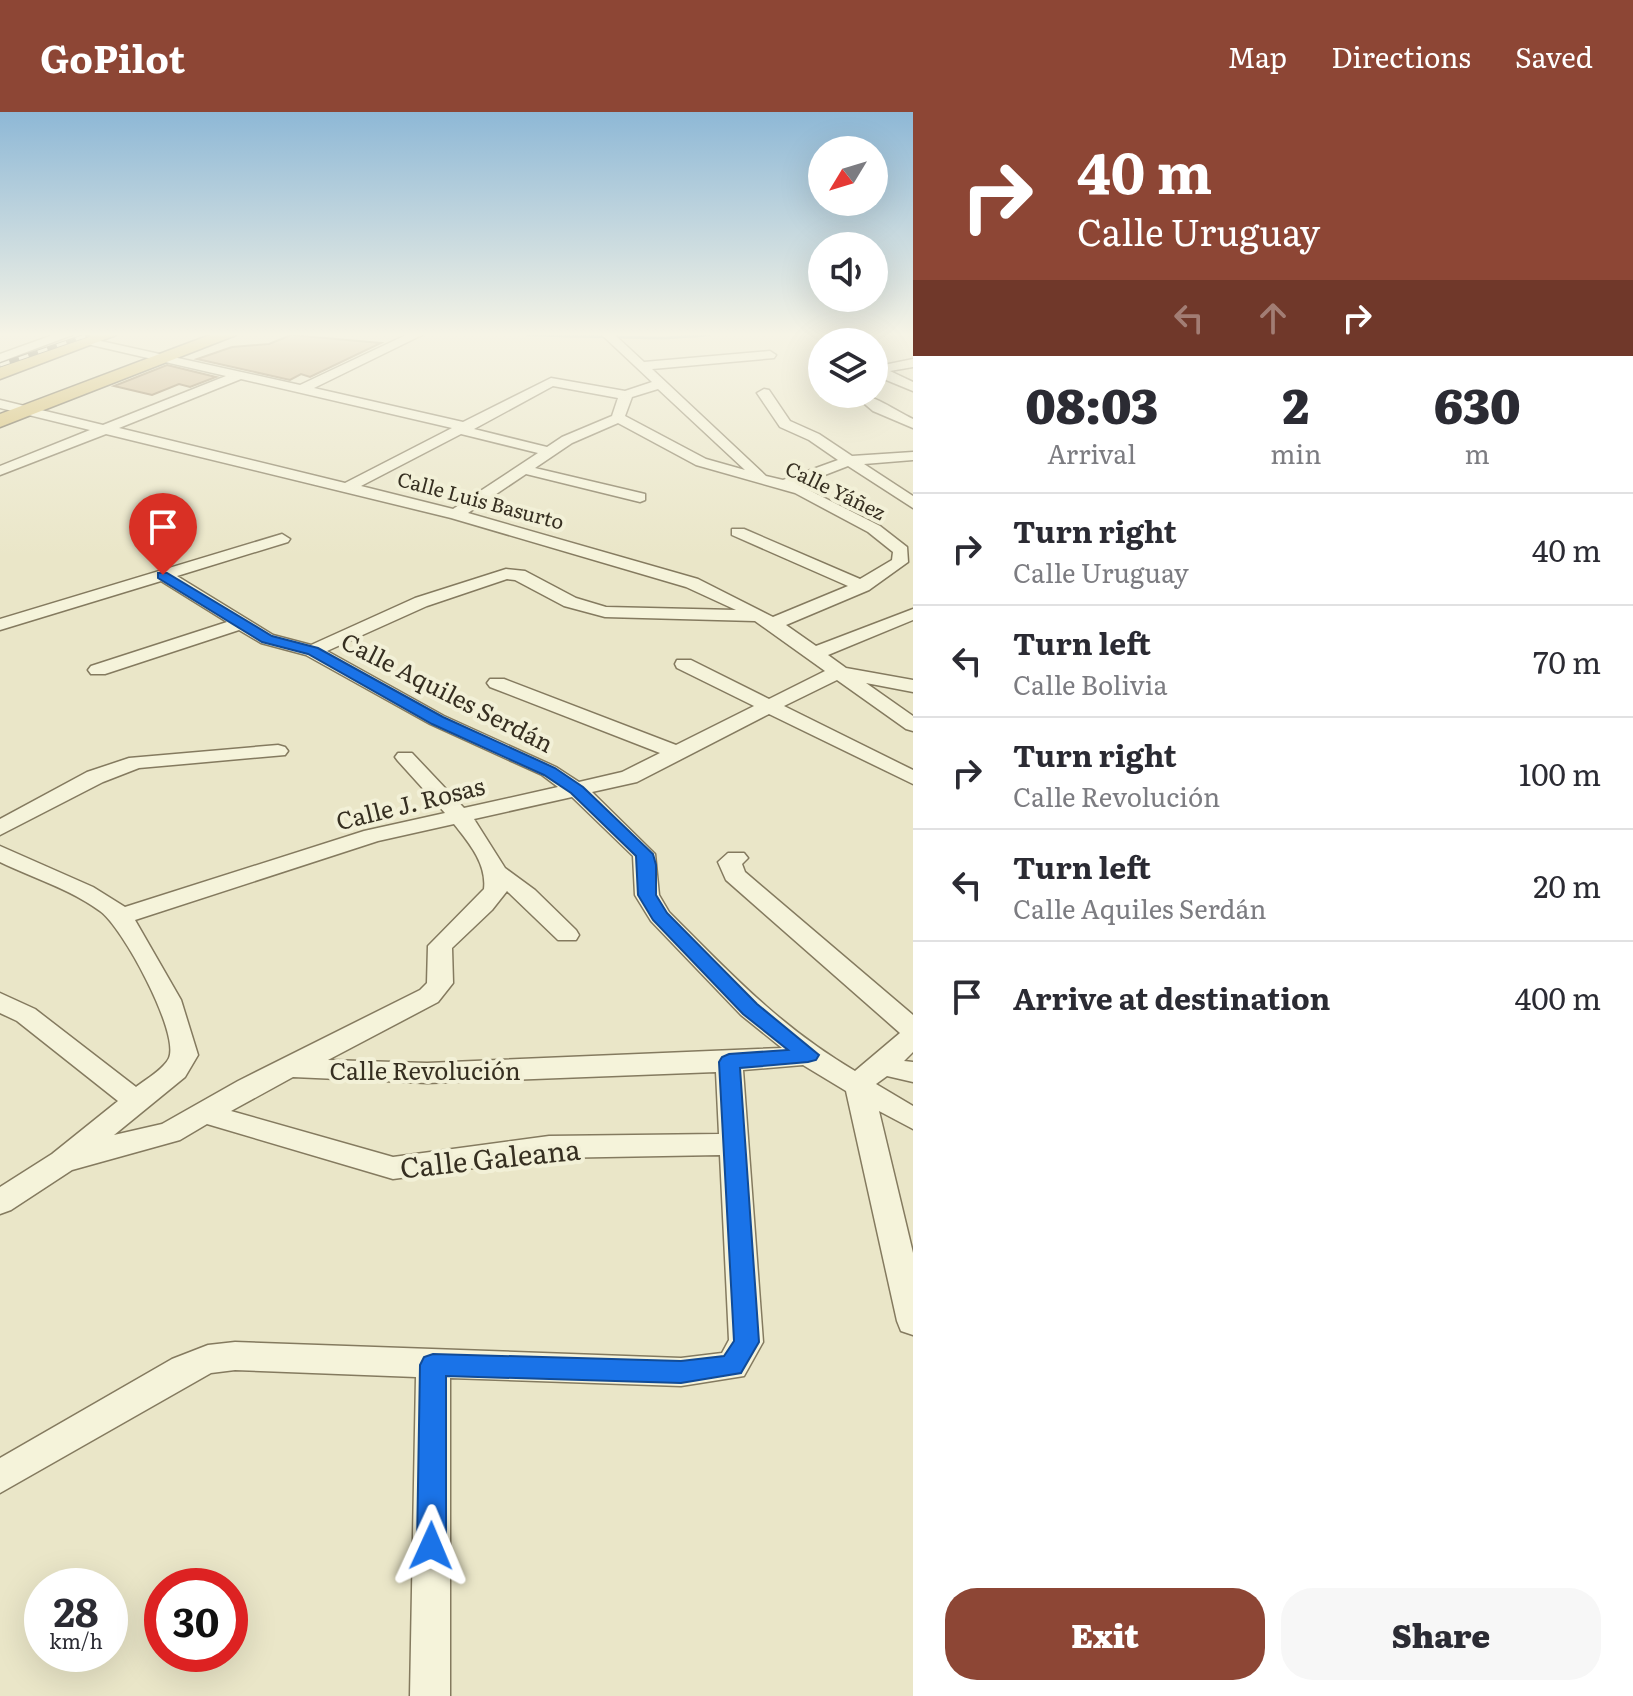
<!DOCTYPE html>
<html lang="en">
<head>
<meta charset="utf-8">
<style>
	body { margin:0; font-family:Literata,serif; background:#f7f7f7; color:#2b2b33; height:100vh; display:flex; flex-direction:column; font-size:30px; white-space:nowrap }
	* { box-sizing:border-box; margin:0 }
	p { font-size:26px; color:#7c7c81 }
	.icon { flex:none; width:44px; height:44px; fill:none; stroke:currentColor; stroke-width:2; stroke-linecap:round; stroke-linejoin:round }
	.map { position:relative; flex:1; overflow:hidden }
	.details { display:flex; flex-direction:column; background:#fff; width:720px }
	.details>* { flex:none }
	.banner { background:#8d4635; color:#fff; overflow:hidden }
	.needle { width:52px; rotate:232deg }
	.fabs { position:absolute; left:808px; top:24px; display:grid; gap:16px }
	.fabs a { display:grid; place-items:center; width:80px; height:80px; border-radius:50%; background:#fff; box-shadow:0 8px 32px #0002; font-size:40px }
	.speed { position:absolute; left:24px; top:1456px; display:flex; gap:16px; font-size:40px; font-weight:700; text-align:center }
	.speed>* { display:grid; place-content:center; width:104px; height:104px; border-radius:50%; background:#fff; box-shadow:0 8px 32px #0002; line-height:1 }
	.speed small { font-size:20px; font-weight:400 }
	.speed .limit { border:12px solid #d22; background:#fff; color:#111 }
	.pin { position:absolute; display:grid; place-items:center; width:68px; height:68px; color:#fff; margin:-82px -34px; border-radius:50% 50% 50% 0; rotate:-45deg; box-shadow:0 0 8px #0007 }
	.pin .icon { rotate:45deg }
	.me { position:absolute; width:88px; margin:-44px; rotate:1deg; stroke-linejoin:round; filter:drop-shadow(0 0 6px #0008) }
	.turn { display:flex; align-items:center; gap:28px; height:168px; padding:0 32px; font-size:36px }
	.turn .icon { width:104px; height:104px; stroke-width:2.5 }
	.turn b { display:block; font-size:56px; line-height:68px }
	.lanes { display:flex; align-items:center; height:76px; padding:0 32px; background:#0003; justify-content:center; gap:40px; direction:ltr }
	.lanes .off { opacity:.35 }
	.eta { display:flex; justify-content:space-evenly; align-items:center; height:136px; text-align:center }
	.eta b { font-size:48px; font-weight:800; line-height:56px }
	.primary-button { display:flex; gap:16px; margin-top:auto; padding:16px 32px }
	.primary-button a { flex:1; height:92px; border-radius:32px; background:#8d4635; color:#fff; font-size:32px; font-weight:800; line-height:92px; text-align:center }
	.primary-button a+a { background:#f7f7f7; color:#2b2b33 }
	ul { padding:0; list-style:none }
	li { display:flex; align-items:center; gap:24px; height:112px; padding:0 32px; border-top:2px solid #e1e1e2 }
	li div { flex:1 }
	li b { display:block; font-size:30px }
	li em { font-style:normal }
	header { display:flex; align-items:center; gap:48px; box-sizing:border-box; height:112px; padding:0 40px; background:#8d4635; color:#fff }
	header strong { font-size:38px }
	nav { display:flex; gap:44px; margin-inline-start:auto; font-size:28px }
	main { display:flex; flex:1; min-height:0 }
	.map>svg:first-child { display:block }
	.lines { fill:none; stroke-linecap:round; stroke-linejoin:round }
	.stream { stroke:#708c8a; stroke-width:3 }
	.building { fill:#c4aa82; stroke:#816947; stroke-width:2 }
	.minor-casing { stroke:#847a5f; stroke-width:3 }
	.highway-casing { stroke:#524832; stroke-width:3 }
	.minor { fill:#f5f3da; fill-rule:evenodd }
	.highway { fill:#cfb562; fill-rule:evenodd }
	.rail-casing { stroke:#362f21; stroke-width:5 }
	.rail { stroke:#f2f0d7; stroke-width:3; stroke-dasharray:10; stroke-linecap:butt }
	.route { fill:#1a73e8; stroke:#114b97; stroke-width:2 }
	.labels { text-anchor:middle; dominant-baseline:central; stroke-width:8; stroke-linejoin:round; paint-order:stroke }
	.far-street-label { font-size:20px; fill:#362f21; stroke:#f2f0d7 }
	.street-label { font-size:24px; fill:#362f21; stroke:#f2f0d7 }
	.near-street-label { font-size:28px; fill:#362f21; stroke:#f2f0d7 }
</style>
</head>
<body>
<header>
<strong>GoPilot</strong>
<nav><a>Map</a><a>Directions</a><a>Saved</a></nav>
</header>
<main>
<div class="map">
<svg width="913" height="1584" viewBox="0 0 913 1584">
	<rect width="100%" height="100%" fill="#eae6c8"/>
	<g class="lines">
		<polyline class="stream" points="528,223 663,226 709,223"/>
	</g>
	<g class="building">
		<polygon points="291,223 381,231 310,265 301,262 290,268 197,247 232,235 269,232"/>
		<polygon points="167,253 216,265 190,275 179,272 152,283 114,274"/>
	</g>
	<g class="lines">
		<defs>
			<g id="minor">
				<polygon points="53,223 72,223 0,250 0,242"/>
				<path d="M406 223H422L314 276 463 310 551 266 625 279 652 270 602 223H615L644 250 770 239 776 243 774 246 652 257 766 364 783 368 838 348 809 328 780 315 757 281 764 277 769 278 790 309 819 322 852 344 913 340V348L864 352 913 384V396L848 354 799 373 880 414 907 435 908 450 869 478 786 513 816 534 913 497V508L828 543 846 556 913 568V580L866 571 913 604V619L906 617 837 568 784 594 913 658V672L769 602 637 670 592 680 655 742 659 783 669 800C731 862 779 914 855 959L900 921 726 768 718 750 728 741H744L748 746 742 752 745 760 913 903V940L904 949 913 950V970L887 964 876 972 913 994V1017L879 999 913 1141V1223L901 1219 897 1209 846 979 803 953 743 958 763 1230 744 1264 681 1274 450 1266V1584H410L416 1265 235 1258 211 1261 0 1381V1346L172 1247 208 1233 235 1230 681 1246 722 1241 729 1228 720 1043 549 1046 393 1067 207 1012 180 1028 72 1058 11 1098 0 1102V1075L52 1042 118 989 17 909 0 901V881L35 897 136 975C146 967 164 957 169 946 180 921 122 814 100 799 70 777 33 766 0 750V734L93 775 125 795 364 719 445 701 398 649 395 645 398 641H412L464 696 558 675 542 663 430 612 306 543 261 531 239 518 105 562H91L88 558 91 554 227 510 161 469 0 518V507L282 422 290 427 288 430 177 464 273 523 311 533 415 486 506 457 525 459 576 486 606 495 736 498 686 475 451 406 106 322 0 363V354L90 318 0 296V288L103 313 226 264 87 232V226L300 273ZM241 267 452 316 345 371 119 316ZM553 274 618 286 612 304 562 325 547 335 474 317ZM658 277 745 358 706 347 625 304 632 285ZM618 311 696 353 795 381 868 420 893 440 892 448 860 467 744 417H732V423L848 474 773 505 698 467 468 401 526 362 640 390 645 388V382L535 356 572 331ZM461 322 538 341 453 397 361 374ZM507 467 515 468 564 494 605 505 755 509 825 559 769 587 691 548H677L675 552 677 556 754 594 676 633 504 567H490L487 571 490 575 660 641 622 660 579 670 556 655 444 604 327 539 427 494ZM572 685 633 744 635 783 651 809 741 903 782 936 427 951 328 948 438 890 453 871 452 836 492 798 507 779 558 828H576L579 823 576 818 535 778 505 756 474 707ZM454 712C469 731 487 752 484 777L428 834 427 871 420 878 238 969 162 1012 114 1023 185 965 198 943 181 888 135 808 378 729ZM716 960 719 1022 549 1024 393 1045 231 999 293 965 427 971Z"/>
				<polygon points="821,223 838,223 850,230 834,230"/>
				<polygon points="913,247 913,255 890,259 913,270 913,279 874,263 874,255"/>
				<path d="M853 282C874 282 894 298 913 307V316L873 299Z"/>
				<polygon points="278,633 285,635 288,639 285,643 139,656 103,670 0,723 0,707 87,660 129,646"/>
			</g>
			<g id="highway">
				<polygon points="89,223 116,223 0,267 0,255"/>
				<polygon points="210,223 236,223 0,315 0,302"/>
			</g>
		</defs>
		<use href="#minor" class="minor-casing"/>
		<use href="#highway" class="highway-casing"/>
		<use href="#minor" class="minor"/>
		<use href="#highway" class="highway"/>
		<defs>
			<polyline id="rail" points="0,253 88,223"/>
		</defs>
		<use href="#rail" class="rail-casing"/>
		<use href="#rail" class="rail"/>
	</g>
	<linearGradient id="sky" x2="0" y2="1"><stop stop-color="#8eb8d6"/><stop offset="0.5" stop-color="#f6f4e6"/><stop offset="1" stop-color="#f6f4e6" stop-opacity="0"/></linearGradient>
	<rect width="913" height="445" fill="url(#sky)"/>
	<polygon class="route" points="158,461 167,461 272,524 318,536 443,605 555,656 583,675 653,742 656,753 656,783 667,801 757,892 819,943 816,948 808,950 740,956 759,1230 741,1261 681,1271 446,1264 446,1434 441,1443 431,1447 421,1443 417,1434 420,1253 424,1245 433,1242 681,1249 724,1244 734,1229 719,950 722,945 729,942 788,938 743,902 653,808 638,783 636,744 571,681 544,663 432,612 308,542 262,530 158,466"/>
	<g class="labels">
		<g class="far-street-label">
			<text transform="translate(836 377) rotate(26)">Calle Yáñez</text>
			<text transform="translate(481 387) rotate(15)">Calle Luis Basurto</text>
		</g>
		<g class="street-label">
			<text transform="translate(448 579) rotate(27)">Calle Aquiles Serdán</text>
			<text transform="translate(410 690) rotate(-14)">Calle J. Rosas</text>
			<text x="425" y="957">Calle Revolución</text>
		</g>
		<g class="near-street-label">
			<text transform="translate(490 1045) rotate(-6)">Calle Galeana</text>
		</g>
	</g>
</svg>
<div class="fabs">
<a><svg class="needle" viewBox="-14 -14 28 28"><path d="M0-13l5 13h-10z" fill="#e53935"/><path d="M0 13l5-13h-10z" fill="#7c7c81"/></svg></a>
<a><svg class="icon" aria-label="sound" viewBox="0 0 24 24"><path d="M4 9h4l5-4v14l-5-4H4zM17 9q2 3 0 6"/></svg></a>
<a><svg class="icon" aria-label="layers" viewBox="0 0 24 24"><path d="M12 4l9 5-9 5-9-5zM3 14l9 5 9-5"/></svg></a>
</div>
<div class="speed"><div>28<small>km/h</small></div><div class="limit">30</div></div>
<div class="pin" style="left:163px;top:463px;background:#d93025"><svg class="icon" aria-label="arrive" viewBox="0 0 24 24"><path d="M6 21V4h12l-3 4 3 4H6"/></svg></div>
<svg class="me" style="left:431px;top:1434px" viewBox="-20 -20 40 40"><path d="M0-17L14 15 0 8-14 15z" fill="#1a73e8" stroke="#fff" stroke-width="4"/></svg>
</div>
<section class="details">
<div class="banner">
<div class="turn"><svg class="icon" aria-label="right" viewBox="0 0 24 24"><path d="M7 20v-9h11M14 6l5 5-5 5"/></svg><div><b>40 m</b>Calle Uruguay</div></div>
<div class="lanes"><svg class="icon off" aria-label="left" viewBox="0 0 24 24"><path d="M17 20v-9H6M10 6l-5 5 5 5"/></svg><svg class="icon off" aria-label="ahead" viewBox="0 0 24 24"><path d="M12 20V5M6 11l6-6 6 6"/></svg><svg class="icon" aria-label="right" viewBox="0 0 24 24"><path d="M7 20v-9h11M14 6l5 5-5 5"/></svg></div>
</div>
<div class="eta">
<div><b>08:03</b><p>Arrival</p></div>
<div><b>2</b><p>min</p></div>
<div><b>630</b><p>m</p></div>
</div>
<ul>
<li><svg class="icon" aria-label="right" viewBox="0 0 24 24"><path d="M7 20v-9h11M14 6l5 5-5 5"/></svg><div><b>Turn right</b><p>Calle Uruguay</p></div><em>40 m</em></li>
<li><svg class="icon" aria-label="left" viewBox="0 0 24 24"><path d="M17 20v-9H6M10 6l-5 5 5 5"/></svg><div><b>Turn left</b><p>Calle Bolivia</p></div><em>70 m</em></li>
<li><svg class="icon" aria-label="right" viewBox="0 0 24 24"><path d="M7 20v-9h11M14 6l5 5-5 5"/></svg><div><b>Turn right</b><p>Calle Revolución</p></div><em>100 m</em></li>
<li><svg class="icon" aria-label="left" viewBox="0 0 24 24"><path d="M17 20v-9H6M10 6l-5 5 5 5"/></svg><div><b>Turn left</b><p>Calle Aquiles Serdán</p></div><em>20 m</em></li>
<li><svg class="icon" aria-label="arrive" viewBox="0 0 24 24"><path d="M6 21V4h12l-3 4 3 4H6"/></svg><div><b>Arrive at destination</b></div><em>400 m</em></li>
</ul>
<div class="primary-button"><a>Exit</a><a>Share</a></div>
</section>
</main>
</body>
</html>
